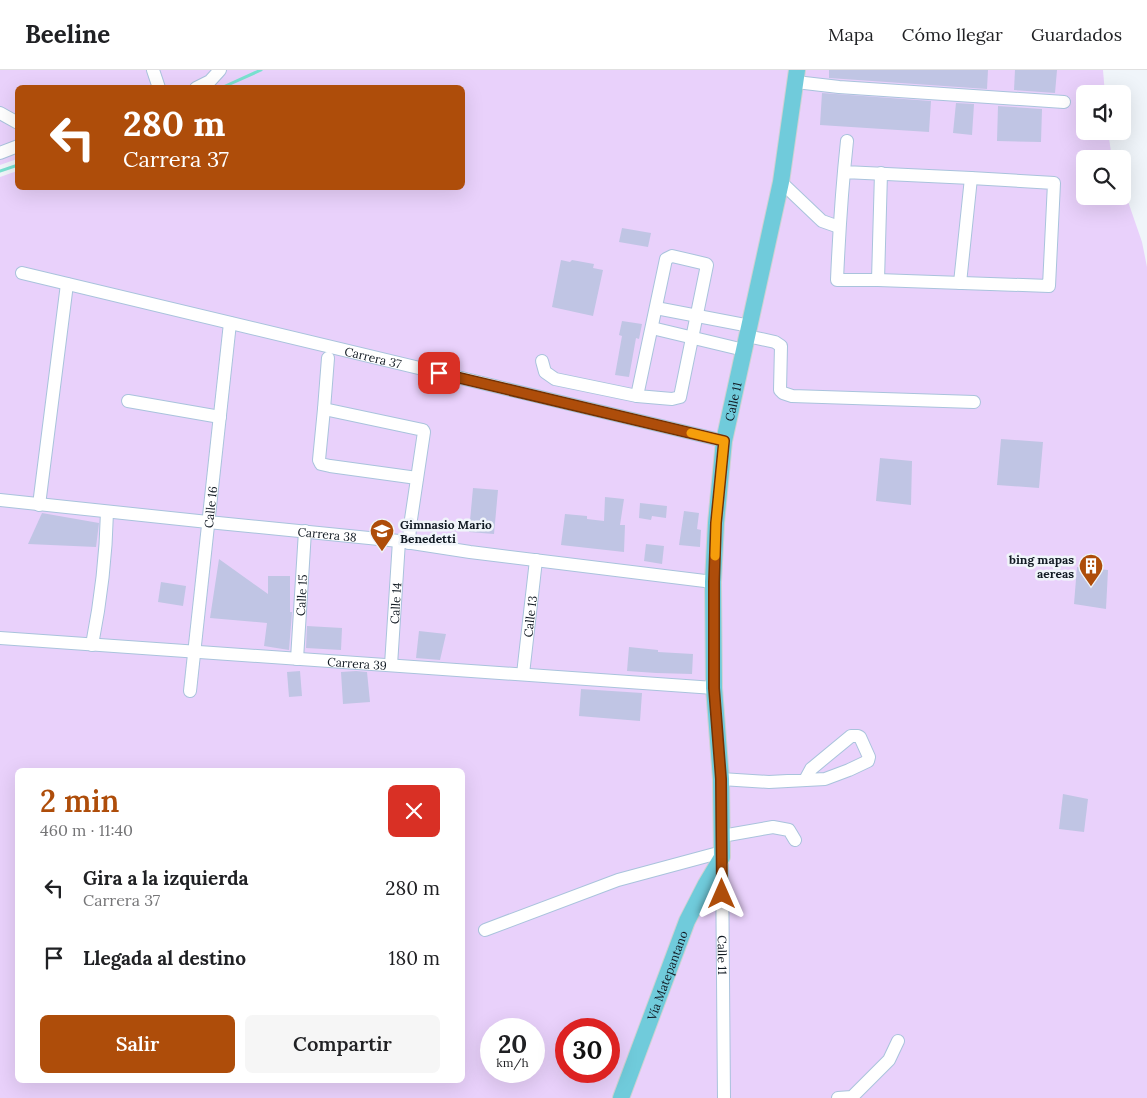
<!DOCTYPE html>
<html lang="es">
<head>
<meta charset="utf-8">
<style>
	body { margin:0; font-family:Lora,serif; background:#f6f6f6; color:#202124; height:100vh; display:flex; flex-direction:column; font-size:19px; white-space:nowrap }
	* { box-sizing:border-box; margin:0 }
	p { font-size:16px; color:#757577 }
	.icon { flex:none; width:28px; height:28px; fill:none; stroke:currentColor; stroke-width:2; stroke-linecap:round; stroke-linejoin:round }
	.map { position:relative; flex:1; overflow:hidden }
	.drawer { position:absolute; left:15px; top:698px; width:450px; height:315px; display:flex; flex-direction:column; background:#fff; border-radius:8px; box-shadow:0 5px 20px #0002 }
	.drawer>* { flex:none }
	.hud { position:absolute; left:15px; top:15px; width:450px; height:105px; border-radius:8px; box-shadow:0 5px 20px #0002; background:#ae4d0a; color:#fff; overflow:hidden }
	.tools { position:absolute; left:1076px; top:15px; display:grid; gap:10px }
	.tools a { display:grid; place-items:center; width:55px; height:55px; border-radius:8px; background:#fff; box-shadow:0 5px 20px #0002; font-size:25px }
	.speed { position:absolute; left:480px; top:948px; display:flex; gap:10px; font-size:25px; font-weight:700; text-align:center }
	.speed>* { display:grid; place-content:center; width:65px; height:65px; border-radius:50%; background:#fff; box-shadow:0 5px 20px #0002; line-height:1 }
	.speed small { font-size:12px; font-weight:400 }
	.speed .limit { border:8px solid #d22; background:#fff; color:#111 }
	.pin { position:absolute; display:grid; place-items:center; width:42px; height:42px; color:#fff; margin:-21px; border-radius:10px; box-shadow:0 2px 8px #0006 }
	.me { position:absolute; width:55px; margin:-28px; rotate:0deg; stroke-linejoin:round; filter:drop-shadow(0 0 4px #0008) }
	.turn { display:flex; align-items:center; gap:18px; height:105px; padding:0 25px; font-size:22px }
	.turn .icon { width:65px; height:65px; stroke-width:2.5 }
	.turn b { display:block; font-size:35px; line-height:42px }
	.round { display:grid; place-items:center; flex:none; width:52px; height:52px; border-radius:8px; background:#f6f6f6 }
	.summary { display:flex; align-items:center; justify-content:space-between; height:85px; padding:0 25px }
	h1 { font-size:30px; font-weight:600; line-height:38px; color:#ae4d0a }
	.button { display:flex; gap:10px; margin-top:auto; padding:10px 25px }
	.button a { flex:1; height:58px; border-radius:8px; background:#ae4d0a; color:#fff; font-size:20px; font-weight:600; line-height:58px; text-align:center }
	.button a+a { background:#f6f6f6; color:#202124 }
	ul { padding:0; list-style:none }
	li { display:flex; align-items:center; gap:15px; height:70px; padding:0 25px }
	li div { flex:1 }
	li b { display:block; font-size:19px }
	li em { font-style:normal }
	header { display:flex; align-items:center; gap:30px; box-sizing:border-box; height:70px; padding:0 25px; background:#fff; border-bottom:1px solid #e0e0e0 }
	header strong { font-size:24px }
	nav { display:flex; gap:28px; margin-inline-start:auto; font-size:18px }
	.map>svg:first-child { display:block }
	.green { fill:#e9d1fb; fill-rule:evenodd }
	.lines { fill:none; stroke-linecap:round; stroke-linejoin:round }
	.stream { stroke:#7ae1d0; stroke-width:3 }
	.building { fill:#c0c5e4 }
	.minor-casing { stroke:#a9c3dc; stroke-width:14 }
	.major-casing { stroke:#cfd1d3; stroke-width:18 }
	.minor { stroke:#fff; stroke-width:12 }
	.major { stroke:#70cbdb; stroke-width:16 }
	.route-casing { stroke:#713206; stroke-width:12 }
	.route { stroke:#ae4d0a; stroke-width:9 }
	.slow { stroke:#f59e0b; stroke-width:9 }
	.labels { text-anchor:middle; dominant-baseline:central; stroke-width:5; stroke-linejoin:round; paint-order:stroke }
	.street-label { font-size:12px; fill:#111a23; stroke:#f0f5fa }
	.poi-label { font-size:12px; font-weight:bold; fill:#111a23; stroke:#f0f5fa; text-anchor:start }
</style>
</head>
<body>
<header>
<strong>Beeline</strong>
<nav><a>Mapa</a><a>Cómo llegar</a><a>Guardados</a></nav>
</header>
<div class="map">
<svg width="1147" height="1028" viewBox="0 0 1147 1028">
	<rect width="100%" height="100%" fill="#f0f5fa"/>
	<path class="green" d="M0 0H1103L1105 24H1085V61H1108L1112 89H1085V126H1122L1123 117 1142 172 1147 197V1028H0V107L17 101 18 118H462V18H18L17 89 0 95ZM18 700H462V1010H18ZM491 959H534V1001H491ZM566 959H609V1001H566Z"/>
	<g class="lines">
		<g class="stream">
			<polyline points="221,18 261,0"/>
			<polyline points="0,101 18,95"/>
		</g>
	</g>
	<g class="building">
		<polygon points="829,0 988,0 987,19 829,8"/>
		<polygon points="1015,0 1057,0 1055,23 1014,20"/>
		<polygon points="822,23 931,31 929,62 820,55"/>
		<polygon points="956,33 974,34 972,65 953,63"/>
		<polygon points="998,36 1042,39 1041,72 997,71"/>
		<polygon points="622,158 651,163 648,177 619,172"/>
		<polygon points="561,190 570,192 572,190 594,194 593,198 603,200 593,246 552,237"/>
		<polygon points="622,251 642,254 639,269 636,268 629,307 615,305 622,266 619,265"/>
		<polygon points="1001,369 1043,372 1039,418 997,415"/>
		<polygon points="880,388 912,391 911,435 876,431"/>
		<polygon points="473,418 498,420 494,464 469,462"/>
		<polygon points="605,427 624,429 620,455 625,455 624,482 561,475 565,444 587,446 587,449 604,451"/>
		<polygon points="640,433 667,436 666,448 652,446 651,450 639,448"/>
		<polygon points="684,441 699,443 697,459 701,460 700,477 679,475"/>
		<polygon points="42,443 99,453 96,477 28,474"/>
		<polygon points="646,474 664,476 662,494 644,491"/>
		<polygon points="219,489 268,524 268,506 290,506 290,542 292,542 289,580 264,576 267,553 210,548"/>
		<polygon points="1077,497 1108,500 1106,539 1074,534"/>
		<polygon points="161,512 186,516 183,536 158,532"/>
		<polygon points="307,556 342,558 341,580 306,578"/>
		<polygon points="419,561 446,564 440,590 416,588"/>
		<polygon points="629,577 658,580 658,582 693,584 692,604 656,603 627,601"/>
		<polygon points="300,601 302,626 289,627 287,602"/>
		<polygon points="356,601 367,602 370,632 343,634 341,602"/>
		<polygon points="581,619 642,623 640,651 579,646"/>
		<polygon points="1063,724 1088,729 1084,762 1059,759"/>
	</g>
	<g class="lines">
		<defs>
			<g id="minor">
				<polyline points="153,0 159,18"/>
				<polyline points="796,12 839,17 1064,32"/>
				<polyline points="196,18 210,11 220,0"/>
				<polyline points="0,43 18,53"/>
				<polyline points="0,83 18,76"/>
				<path d="M844 102 971 108 1054 113 1049 216 878 210H837C839 163 842 117 847 71"/>
				<polyline points="781,112 822,151 839,157"/>
				<polygon points="672,186 706,194 707,195 680,327 672,329 637,326 666,189"/>
				<path id="s1" d="M22 203 724 371"/>
				<polyline points="878,210 881,103"/>
				<polyline points="960,213 971,108"/>
				<polyline points="656,238 750,256"/>
				<polyline points="652,258 744,280"/>
				<polyline points="747,266 775,272 781,276 780,320 783,323 792,326 974,332"/>
				<polyline points="328,288 324,339 319,390 321,394 330,396 417,408"/>
				<polyline points="542,291 545,302 555,309 637,326"/>
				<polyline points="128,331 220,347"/>
				<polyline points="324,339 423,360 424,362 410,456 409,473"/>
				<path id="s2" d="M0 430 208 452 399 471 470 482 713 512"/>
				<polyline points="39,435 67,214"/>
				<path id="s3" d="M0 568 714 618"/>
				<path d="M92 575C101 529 106 489 107 442"/>
				<path id="s4" d="M297 589 305 461"/>
				<path id="s5" d="M391 595 399 471"/>
				<path id="s6" d="M523 604 536 490"/>
				<path id="s7" d="M190 621 230 253"/>
				<polyline points="721,709 769,712 825,709 849,700 868,691 869,687 860,667 858,666 851,666 811,699 805,710"/>
				<polyline points="722,766 773,757 789,760 795,770"/>
				<path id="s8" d="M722 787 724 1028"/>
				<polyline points="485,860 618,810 722,782"/>
				<polyline points="838,1028 852,1027 889,990 898,971"/>
			</g>
			<g id="major">
				<path id="s9" d="M621 1028 687 851 706 814 722 787 721 709 714 618 713 512 716 453 724 371 781 112 797 0"/>
			</g>
		</defs>
		<use href="#minor" class="minor-casing"/>
		<use href="#major" class="major-casing"/>
		<use href="#minor" class="minor"/>
		<use href="#major" class="major"/>
	</g>
	<g class="lines">
		<defs>
			<polyline id="route" points="439,303 724,371 716,453 714,512 714,618 721,709 722,824"/>
		</defs>
		<use href="#route" class="route-casing"/>
		<use href="#route" class="route"/>
		<polyline class="slow" points="691,363 724,371 716,453 715,486"/>
	</g>
	<defs>
		<symbol id="school-pin" viewBox="-11 -11 22 30"><path d="M0 17L-7.5 6A9.5 9.5 0 1 1 7.5 6Z" fill="#ae4d0a" stroke="#f0f5fa"/><path d="M0-5L7-2L0 1L-7-2ZM-4 1L0 2.5L4 1V4Q0 6-4 4Z" fill="#fff"/></symbol>
		<symbol id="building-pin" viewBox="-11 -11 22 30"><path d="M0 17L-7.5 6A9.5 9.5 0 1 1 7.5 6Z" fill="#ae4d0a" stroke="#f0f5fa"/><path d="M-4-6H4V6H1V3H-1V6H-4ZM-2.5-4.3h1.7v1.8h-1.7ZM.8-4.3h1.7v1.8H.8ZM-2.5-1h1.7V.8h-1.7ZM.8-1h1.7V.8H.8Z" fill="#fff"/></symbol>
	</defs>
	<g fill-rule="evenodd">
		<use href="#school-pin" x="368" y="447" width="28" height="38"/>
		<use href="#building-pin" x="1077" y="482" width="28" height="38"/>
	</g>
	<g class="labels">
		<g class="street-label">
			<text stroke="none"><textPath href="#s1" startOffset="361">Carrera 37</textPath></text>
			<text stroke="none"><textPath href="#s9" startOffset="719">Calle 11</textPath></text>
			<text stroke="none"><textPath href="#s7" startOffset="185">Calle 16</textPath></text>
			<text stroke="none"><textPath href="#s2" startOffset="329">Carrera 38</textPath></text>
			<text stroke="none"><textPath href="#s4" startOffset="64">Calle 15</textPath></text>
			<text stroke="none"><textPath href="#s5" startOffset="62">Calle 14</textPath></text>
			<text stroke="none"><textPath href="#s6" startOffset="58">Calle 13</textPath></text>
			<text stroke="none"><textPath href="#s3" startOffset="358">Carrera 39</textPath></text>
			<text stroke="none"><textPath href="#s8" startOffset="98">Calle 11</textPath></text>
			<text stroke="none"><textPath href="#s9" startOffset="131">Vía Matepantano</textPath></text>
		</g>
		<g class="poi-label">
			<text x="400" y="454">Gimnasio Mario<tspan x="400" dy="14">Benedetti</tspan></text>
			<text x="1074" y="489" text-anchor="end">bing mapas<tspan x="1074" dy="14">aereas</tspan></text>
		</g>
	</g>
</svg>
<div class="tools">
<a><svg class="icon" aria-label="sound" viewBox="0 0 24 24"><path d="M4 9h4l5-4v14l-5-4H4zM17 9q2 3 0 6"/></svg></a>
<a><svg class="icon" aria-label="search" viewBox="0 0 24 24"><circle cx="10" cy="10" r="6"/><path d="M15 15l6 6"/></svg></a>
</div>
<div class="speed"><div>20<small>km/h</small></div><div class="limit">30</div></div>
<div class="pin" style="left:439px;top:303px;background:#d93025"><svg class="icon" aria-label="arrive" viewBox="0 0 24 24"><path d="M6 21V4h12l-3 4 3 4H6"/></svg></div>
<svg class="me" style="left:722px;top:824px" viewBox="-20 -20 40 40"><path d="M0-17L14 15 0 8-14 15z" fill="#ae4d0a" stroke="#fff" stroke-width="4"/></svg>
<div class="hud">
<div class="turn"><svg class="icon" aria-label="left" viewBox="0 0 24 24"><path d="M17 20v-9H6M10 6l-5 5 5 5"/></svg><div><b>280 m</b>Carrera 37</div></div>
</div>
<section class="drawer">
<div class="summary"><div><h1>2 min</h1><p>460 m · 11:40</p></div><a class="round" style="background:#d93025;color:#fff"><svg class="icon" aria-label="close" viewBox="0 0 24 24"><path d="M6 6l12 12M18 6L6 18"/></svg></a></div>
<ul>
<li><svg class="icon" aria-label="left" viewBox="0 0 24 24"><path d="M17 20v-9H6M10 6l-5 5 5 5"/></svg><div><b>Gira a la izquierda</b><p>Carrera 37</p></div><em>280 m</em></li>
<li><svg class="icon" aria-label="arrive" viewBox="0 0 24 24"><path d="M6 21V4h12l-3 4 3 4H6"/></svg><div><b>Llegada al destino</b></div><em>180 m</em></li>
</ul>
<div class="button"><a>Salir</a><a>Compartir</a></div>
</section>
</div>
</body>
</html>
